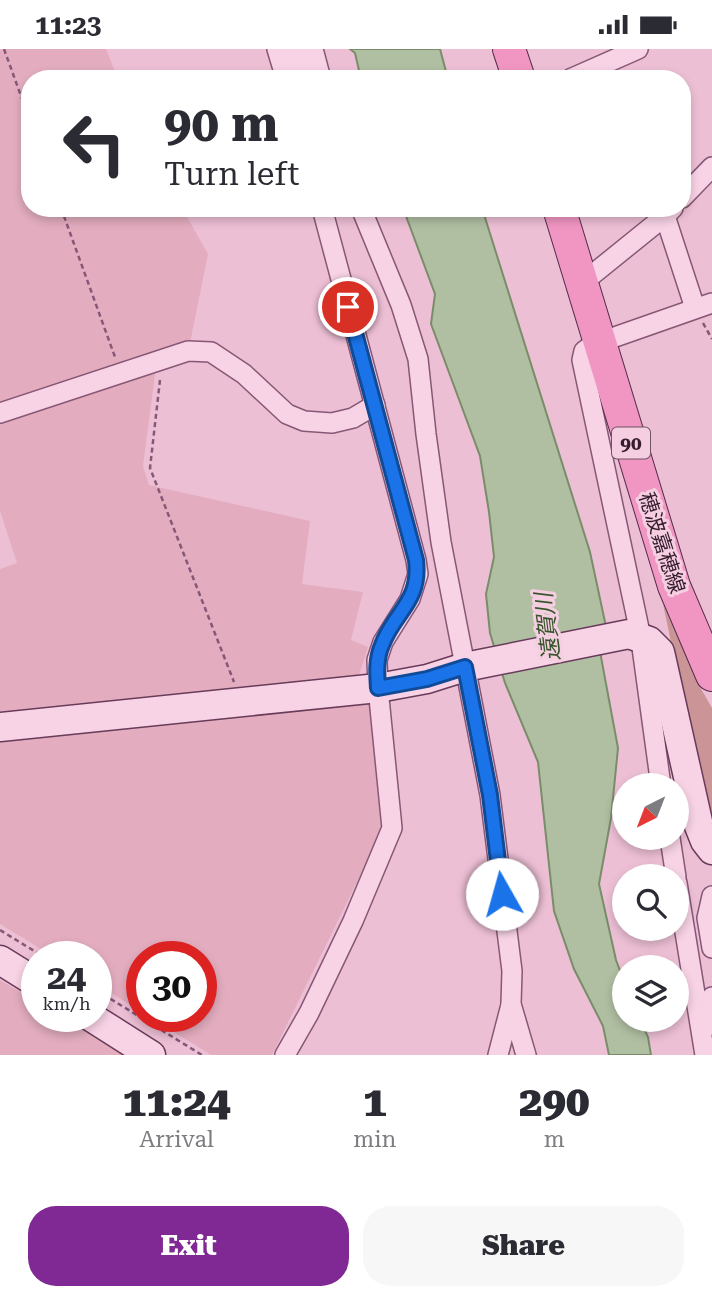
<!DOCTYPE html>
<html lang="en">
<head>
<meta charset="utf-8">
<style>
	body { margin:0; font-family:"Roboto Serif","Noto Sans JP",serif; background:#f7f7f7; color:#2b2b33; height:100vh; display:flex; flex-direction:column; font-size:26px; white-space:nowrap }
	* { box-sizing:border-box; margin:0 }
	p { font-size:23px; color:#7c7c81 }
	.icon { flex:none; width:38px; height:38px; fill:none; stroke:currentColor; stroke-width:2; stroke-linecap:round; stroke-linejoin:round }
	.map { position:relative; height:1006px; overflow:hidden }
	.side { display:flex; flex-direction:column; background:#fff; flex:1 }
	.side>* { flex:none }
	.guide { position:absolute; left:21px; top:21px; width:670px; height:147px; border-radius:28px; box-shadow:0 4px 10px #0003; background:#fff; color:#2b2b33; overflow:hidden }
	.needle { width:46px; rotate:222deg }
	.tools { position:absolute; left:612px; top:724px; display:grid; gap:14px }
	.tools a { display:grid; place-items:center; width:77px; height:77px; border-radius:50%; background:#fff; box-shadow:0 4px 10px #0003; font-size:35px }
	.speed { position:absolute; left:21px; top:892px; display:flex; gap:14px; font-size:35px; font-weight:700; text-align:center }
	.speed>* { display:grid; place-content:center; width:91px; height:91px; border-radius:50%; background:#fff; box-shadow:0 4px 10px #0003; line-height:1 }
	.speed small { font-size:18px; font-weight:400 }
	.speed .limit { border:10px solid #d22; background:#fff; color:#111 }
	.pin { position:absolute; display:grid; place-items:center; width:60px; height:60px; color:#fff; margin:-30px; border:4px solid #fff; border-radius:50%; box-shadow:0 2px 7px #0007 }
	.me { position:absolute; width:77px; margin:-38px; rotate:353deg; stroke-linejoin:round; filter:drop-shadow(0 0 5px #0008) }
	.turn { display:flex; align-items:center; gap:24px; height:147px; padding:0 28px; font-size:32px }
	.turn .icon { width:91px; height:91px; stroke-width:2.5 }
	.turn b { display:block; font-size:49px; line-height:60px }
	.eta { display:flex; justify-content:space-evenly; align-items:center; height:119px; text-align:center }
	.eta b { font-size:42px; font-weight:800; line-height:49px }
	.button { display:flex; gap:14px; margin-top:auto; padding:14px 28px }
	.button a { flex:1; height:80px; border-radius:28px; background:#802894; color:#fff; font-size:28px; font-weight:800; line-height:80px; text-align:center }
	.button a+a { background:#f7f7f7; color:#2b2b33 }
	.status { display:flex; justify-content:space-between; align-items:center; height:49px; padding:0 35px; background:#fff; direction:ltr }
	.status svg { height:19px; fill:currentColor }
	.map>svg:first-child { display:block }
	.farmland { fill:#e3adbf }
	.green { fill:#cb9497 }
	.water { fill:#b0bfa2; stroke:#798d6a; stroke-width:2 }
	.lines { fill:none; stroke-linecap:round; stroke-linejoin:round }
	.street-casing { stroke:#865876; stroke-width:22 }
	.secondary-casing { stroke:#673b59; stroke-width:31 }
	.primary-casing { stroke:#532c48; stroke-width:34 }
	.path { stroke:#865876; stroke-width:2.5; stroke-dasharray:5 3.5; stroke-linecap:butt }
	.street { stroke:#f8d2e5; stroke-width:19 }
	.secondary { stroke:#f8d2e5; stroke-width:28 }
	.primary { stroke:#f196c3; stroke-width:32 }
	.route-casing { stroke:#114b97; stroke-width:18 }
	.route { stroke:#1a73e8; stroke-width:12 }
	.labels { text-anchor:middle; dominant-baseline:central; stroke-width:6; stroke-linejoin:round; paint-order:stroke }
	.shield { fill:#f5cfe1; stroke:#6f5264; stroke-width:2 }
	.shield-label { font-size:19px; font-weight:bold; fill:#351c2e }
	.street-label { font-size:21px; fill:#351c2e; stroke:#f5cfe1 }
	.water-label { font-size:23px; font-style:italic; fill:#36552b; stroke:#f5cfe1 }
</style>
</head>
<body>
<div class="status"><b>11:23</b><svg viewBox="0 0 49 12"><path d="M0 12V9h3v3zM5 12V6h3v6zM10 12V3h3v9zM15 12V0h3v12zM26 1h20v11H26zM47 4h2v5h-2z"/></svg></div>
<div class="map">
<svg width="712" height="1006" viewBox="0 0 712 1006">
	<rect width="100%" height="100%" fill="#edbfd5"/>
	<g class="farmland">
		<polygon points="4,0 106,0 118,30 30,30 30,159 182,159 208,205 190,294 0,361 0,1"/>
		<polygon points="156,318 143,417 149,436 310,472 302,535 363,543 351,591 368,598 358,629 0,669 0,520 17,514 0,462 0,372"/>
		<polygon points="364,648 372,657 384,778 272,1006 211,1006 150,968 201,968 201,908 142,908 142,963 96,935 96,908 54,908 0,875 0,685"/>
		<polygon points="0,931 37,953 37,968 62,968 127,1006 0,1006"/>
	</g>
	<polygon class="green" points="663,555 700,638 712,659 712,768 697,717"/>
	<g class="water">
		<polygon points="350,0 440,0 448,30 361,30 355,4"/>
		<polygon points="403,159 482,159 590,503 605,573 601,608 618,699 611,769 599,835 616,911 625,935 625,971 640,971 648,988 651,1006 609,1006 603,977 574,920 554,862 538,713 505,634 490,584 486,545 494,508 489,463 480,407 431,275 435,245"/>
	</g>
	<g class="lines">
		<defs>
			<g id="street">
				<polyline points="277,0 286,30"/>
				<polyline points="295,0 304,30"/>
				<polyline points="313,0 321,30"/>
				<polyline points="570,30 638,0"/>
				<polyline points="682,149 712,118"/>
				<polyline points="361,159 401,256 418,310 426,385 441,493 490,746 512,922 511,955 526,1006"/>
				<polyline points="665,167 695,259"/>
				<polyline points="582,234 665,167 673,159"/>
				<polyline points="0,364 188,302 211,303 244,325 287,365 304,372 332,374 353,369 375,356"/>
				<polyline points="661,737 640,584 582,311 584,302 592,296 712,254"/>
				<polyline points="670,789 676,828"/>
				<polyline points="677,834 705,1006"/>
				<polyline points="712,847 707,869 712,899"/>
				<polyline points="706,978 712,948"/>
				<polyline points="285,1006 309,964 353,872 392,779 378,639 377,611 383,593 410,550 418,525 416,511 322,159"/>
				<polyline points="498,1006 511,956"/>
			</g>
			<g id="secondary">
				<polyline points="0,678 378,639 427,630 465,618 629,585 649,592 660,603 699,777 705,792 712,801"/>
				<polyline points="0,911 37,934"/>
				<polyline points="91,968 151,1006"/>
			</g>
			<g id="primary">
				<polyline points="509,0 519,30"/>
				<polyline points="559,159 674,537 712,626"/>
			</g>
		</defs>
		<use href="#street" class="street-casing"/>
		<use href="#secondary" class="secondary-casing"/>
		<use href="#primary" class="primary-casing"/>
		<g class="path">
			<polyline points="4,0 30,72"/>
			<polyline points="61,159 115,308"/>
			<polyline points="703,274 712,290"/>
			<polyline points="160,331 150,419 234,633"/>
			<polyline points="0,881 44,908"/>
			<polyline points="96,941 202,1006"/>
		</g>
		<use href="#street" class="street"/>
		<use href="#secondary" class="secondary"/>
		<use href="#primary" class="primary"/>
	</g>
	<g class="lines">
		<defs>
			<path id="route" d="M348 258 416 511C421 553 394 563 382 596 376 610 377 624 378 639L427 630 465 618 490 746 502 845"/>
		</defs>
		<use href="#route" class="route-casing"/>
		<use href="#route" class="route"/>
	</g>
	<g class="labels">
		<rect class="shield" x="612" y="378.5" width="38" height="31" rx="5"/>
		<g class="shield-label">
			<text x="631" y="394">90</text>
		</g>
		<g class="street-label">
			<text transform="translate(662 494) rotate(72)">穂波嘉穂線</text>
		</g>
		<g class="water-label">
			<text transform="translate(548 578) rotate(-97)">遠賀川</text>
		</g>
	</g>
</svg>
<div class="tools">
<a><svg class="needle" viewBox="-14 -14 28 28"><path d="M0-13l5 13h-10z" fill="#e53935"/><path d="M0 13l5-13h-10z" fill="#7c7c81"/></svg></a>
<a><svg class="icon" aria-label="search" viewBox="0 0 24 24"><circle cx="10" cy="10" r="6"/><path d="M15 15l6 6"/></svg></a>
<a><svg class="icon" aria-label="layers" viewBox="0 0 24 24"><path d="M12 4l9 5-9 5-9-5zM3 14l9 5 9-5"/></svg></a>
</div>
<div class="speed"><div>24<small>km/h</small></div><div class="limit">30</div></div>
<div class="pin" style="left:348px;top:258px;background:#d93025"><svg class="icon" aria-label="arrive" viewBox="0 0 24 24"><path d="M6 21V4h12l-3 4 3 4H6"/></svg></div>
<svg class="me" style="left:502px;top:845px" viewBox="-20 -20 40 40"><circle r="19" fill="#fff"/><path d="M0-13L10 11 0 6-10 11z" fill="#1a73e8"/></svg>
<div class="guide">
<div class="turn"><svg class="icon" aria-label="left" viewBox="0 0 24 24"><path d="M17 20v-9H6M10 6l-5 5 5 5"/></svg><div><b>90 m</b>Turn left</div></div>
</div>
</div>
<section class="side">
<div class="eta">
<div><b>11:24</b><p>Arrival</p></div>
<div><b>1</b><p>min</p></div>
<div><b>290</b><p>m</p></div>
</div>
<div class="button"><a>Exit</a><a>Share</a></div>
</section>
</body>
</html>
